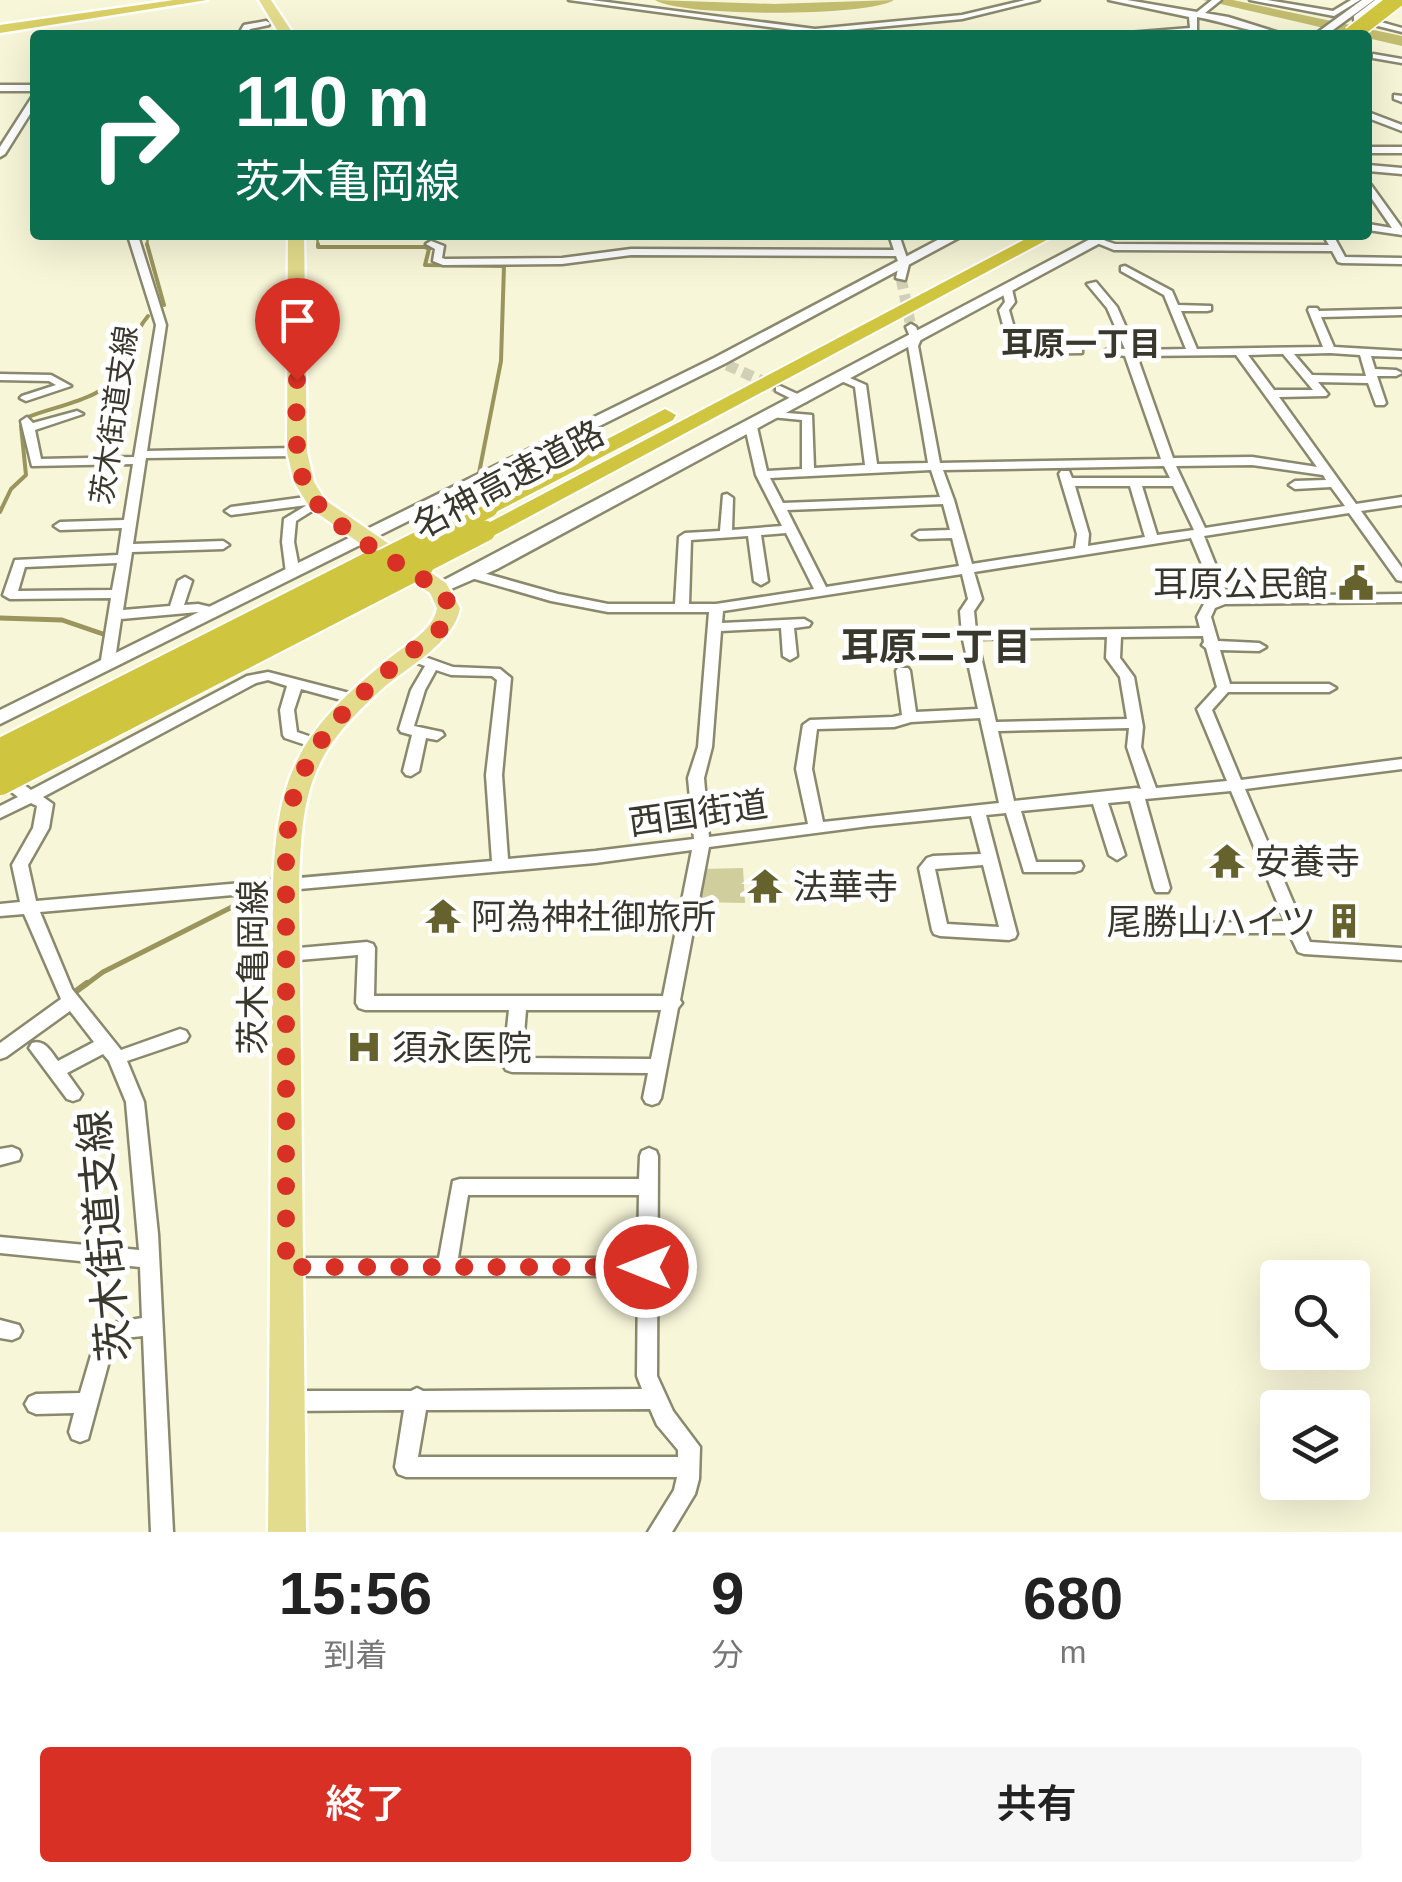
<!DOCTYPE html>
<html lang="ja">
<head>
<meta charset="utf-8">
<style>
	body { margin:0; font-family:Helvetica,"Noto Sans JP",sans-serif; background:#f6f6f6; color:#222; height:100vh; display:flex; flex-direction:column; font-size:38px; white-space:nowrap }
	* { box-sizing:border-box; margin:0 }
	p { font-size:32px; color:#767676 }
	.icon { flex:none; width:55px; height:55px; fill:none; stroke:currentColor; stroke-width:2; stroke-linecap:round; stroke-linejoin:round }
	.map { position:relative; height:1532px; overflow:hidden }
	.drawer { display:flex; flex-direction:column; background:#fff; flex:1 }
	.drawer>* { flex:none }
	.top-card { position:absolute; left:30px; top:30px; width:1342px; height:210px; border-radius:10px; box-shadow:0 10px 40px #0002; background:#0b6e4f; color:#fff; overflow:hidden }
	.fabs { position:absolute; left:1260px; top:1260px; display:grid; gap:20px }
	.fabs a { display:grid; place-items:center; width:110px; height:110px; border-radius:10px; background:#fff; box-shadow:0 10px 40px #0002; font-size:50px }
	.pin { position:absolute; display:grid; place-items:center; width:85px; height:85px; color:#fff; margin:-102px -42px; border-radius:50% 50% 50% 0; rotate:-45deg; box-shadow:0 0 10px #0007 }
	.pin .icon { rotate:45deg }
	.me { position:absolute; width:110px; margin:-55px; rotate:270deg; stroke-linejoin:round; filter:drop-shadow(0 0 8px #0008) }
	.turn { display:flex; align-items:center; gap:35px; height:210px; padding:0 40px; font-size:45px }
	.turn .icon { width:130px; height:130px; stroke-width:2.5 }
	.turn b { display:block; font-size:70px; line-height:85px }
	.eta { display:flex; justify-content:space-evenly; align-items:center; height:170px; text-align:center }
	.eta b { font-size:60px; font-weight:600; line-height:70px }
	.primary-button { display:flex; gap:20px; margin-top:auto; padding:20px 40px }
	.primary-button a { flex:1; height:115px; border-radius:10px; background:#d93025; color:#fff; font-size:40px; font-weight:600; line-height:115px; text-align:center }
	.primary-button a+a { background:#f6f6f6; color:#222 }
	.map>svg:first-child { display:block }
	.green { fill:#d1ce9d }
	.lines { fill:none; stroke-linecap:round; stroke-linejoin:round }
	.stream-far3 { stroke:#9a955c; stroke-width:2.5 }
	.stream-far2 { stroke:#9a955c; stroke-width:4 }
	.stream-far1 { stroke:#9a955c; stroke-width:5 }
	.stream { stroke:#9a955c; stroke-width:6 }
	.river { fill:#c3bd70; fill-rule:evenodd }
	.minor-tunnel { stroke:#d1d0b6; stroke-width:11; stroke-dasharray:11 6; stroke-linecap:butt }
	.minor-casing { stroke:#8a896e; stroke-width:5 }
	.tertiary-casing { stroke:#8a896e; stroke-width:5 }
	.primary-casing { stroke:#fff; stroke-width:5 }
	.trunk-casing { stroke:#fff; stroke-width:5 }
	.motorway-casing { stroke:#fff; stroke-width:4 }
	.minor { fill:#fff; fill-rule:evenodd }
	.tertiary { fill:#fff; fill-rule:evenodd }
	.primary { fill:#e3dc8c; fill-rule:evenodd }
	.trunk { fill:#dad066; fill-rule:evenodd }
	.motorway { fill:#d0c53f; fill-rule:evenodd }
	.motorway-bridge-far2-casing { stroke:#fff; stroke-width:19; stroke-linecap:butt }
	.motorway-bridge-far1-casing { stroke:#fff; stroke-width:25; stroke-linecap:butt }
	.motorway-bridge-casing { stroke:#fff; stroke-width:32; stroke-linecap:butt }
	.motorway-bridge-far2 { stroke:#d0c53f; stroke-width:16 }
	.motorway-bridge-far1 { stroke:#d0c53f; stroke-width:21 }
	.motorway-bridge { stroke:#d0c53f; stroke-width:28 }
	.route { stroke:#d93025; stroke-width:18; stroke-dasharray:0 32.4 }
	.labels { text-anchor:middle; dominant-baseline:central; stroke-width:10; stroke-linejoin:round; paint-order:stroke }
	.far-street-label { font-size:30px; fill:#39382d; stroke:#fff }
	.far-neighbourhood-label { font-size:32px; font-weight:bold; fill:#39382d; stroke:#fff }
	.street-label { font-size:35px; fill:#39382d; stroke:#fff }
	.poi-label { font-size:35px; fill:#39382d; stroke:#fff; text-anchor:start }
	.neighbourhood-label { font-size:38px; font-weight:bold; fill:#39382d; stroke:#fff }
	.near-street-label { font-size:42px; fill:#39382d; stroke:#fff }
</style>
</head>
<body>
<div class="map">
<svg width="1402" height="1532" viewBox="0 0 1402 1532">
	<rect width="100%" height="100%" fill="#f7f6d8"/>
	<polygon class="green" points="743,868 745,903 696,902 702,869"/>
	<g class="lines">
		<g class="stream-far3">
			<polyline points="317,235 318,246"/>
			<polyline points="147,246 148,235"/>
		</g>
		<g class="stream-far2">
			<polyline points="147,244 164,305"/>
			<polyline points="318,244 318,247 425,247 429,249 425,265 504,266 501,361 479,473"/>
			<path d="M28 417C60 404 107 400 124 366 133 349 135 331 148 316"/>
			<polyline points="0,512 11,489 26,475 21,426"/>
		</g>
		<g class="stream-far1">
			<polyline points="0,618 62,620 103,634"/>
			<polyline points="84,986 103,972 232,907 247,894"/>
		</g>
		<polyline class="stream" points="71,995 87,983"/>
		<g class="river">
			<path d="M655 0 774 4 894 0C869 17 680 17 655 0Z"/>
			<polygon points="1203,0 1233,0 1402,36 1402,46"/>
		</g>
		<g class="minor-tunnel">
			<polyline points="901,278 911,327"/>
			<polyline points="727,365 780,389"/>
		</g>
		<defs>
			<g id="minor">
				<polygon points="569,0 591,0 815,29 962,15 1025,0 1039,0 962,19 815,33"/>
				<path d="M1109 0H1127L1197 12 1212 0H1221L1205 13 1228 17 1286 35C1257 35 1226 22 1197 17V32L1124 35 1128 33 1190 28 1189 17Z"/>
				<polygon points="1250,0 1267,0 1333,11 1351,0 1360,0 1334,16"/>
				<polygon points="1375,0 1384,0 1363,17 1402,28 1402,32 1354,20 1354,16"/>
				<polygon points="266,21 270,23 269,25 250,29 246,35 238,35 244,25"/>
				<polygon points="941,33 1036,33 1040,35 937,35"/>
				<polygon points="1373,54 1402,59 1402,63 1373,58"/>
				<rect x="0" y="85" width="35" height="6"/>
				<polygon points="1394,95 1402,96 1402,102 1394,99"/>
				<polygon points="35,96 35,106 5,154 0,157 0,147 32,97"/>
				<polygon points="1368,112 1402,125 1402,131 1368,118"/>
				<rect x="1368" y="147" width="34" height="6"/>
				<polygon points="1368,165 1402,168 1402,174 1368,171"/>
				<polygon points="1368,184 1371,185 1402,228 1402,235 1368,230 1368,224 1392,228 1368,193"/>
				<path d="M131 235H141L139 239 166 325 147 451 297 448 303 452 297 456 146 458 133 544 223 541 229 545 223 549 132 552 123 610 170 606 178 581 185 577 192 581 184 605 198 604 219 609 221 612 214 616 198 612 121 619 114 666 107 670 100 666 111 598 10 599 3 595 15 560 118 555 122 528 60 530 54 526 60 522 124 520 133 464 32 466 21 421 27 417 33 423 77 411 83 414 35 430 41 459 134 457 156 325 129 239ZM117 563 112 590 18 591 25 567Z"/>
				<polygon points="889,235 899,235 909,264 905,280 896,278 899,264 896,256 631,255 562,264 443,265 433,261 435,249 426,244 431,241 444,246 442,258 445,259 562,258 631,249 894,250"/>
				<polygon points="1323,235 1333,235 1345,257 1402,258 1402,264 1342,263 1338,262 1332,251 1114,250 1092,241 1097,238 1115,244 1329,245"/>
				<path d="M1125 266 1172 291 1178 305 1211 306V310L1207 311H1181L1197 349 1323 347 1308 310 1309 308H1317L1319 311 1402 309V315L1321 317 1334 347 1402 351V357L1371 356 1375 369 1396 370 1402 373 1396 376H1377L1386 403 1384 405H1376L1368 383 1318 382 1328 394 1326 396 1279 397 1356 504 1402 497V505L1361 511 1402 568V581L1397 580 1349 513 1204 536 1228 596 1402 594V602L1225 604 1215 608 1211 617 1218 641 1259 643 1266 647 1259 651 1220 650 1230 684H1329L1336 688 1329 692H1228L1212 710 1241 780 1402 759V769L1245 789 1310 942 1402 948V960L1304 954 1298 952 1289 933H1203L1201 929 1203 925 1209 923 1285 921 1231 791 1145 799 1170 888 1168 892H1156L1154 888 1130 801 1108 803 1125 855 1117 860 1109 855 1093 804 1021 811 1036 862H1081L1083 866 1081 870 1075 872H1024L1006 813 986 815 1017 934 1015 938 1009 940 940 936 934 934 932 930 919 868 927 858 933 856 981 854 971 816 869 826 709 847 680 1000 682 1003 678 1008 661 1098 658 1103 652 1105 646 1103 643 1098 648 1073 512 1072 506 1070 503 1065 509 1010H365L359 1008 356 1003 358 955 287 961 281 959 279 955 281 951 287 949 367 942 373 944 375 948 374 996H663L692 850 595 863 40 912 72 989 121 1050 180 1029 186 1031 189 1036 186 1041 127 1061 144 1102 158 1234 173 1532H151L143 1336 115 1339 88 1439 80 1442 72 1439 69 1432 74 1413 36 1414 29 1411 25 1404 29 1397 36 1394 80 1393 100 1325 142 1318 140 1267 0 1253V1237L139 1250 126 1102 109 1061 103 1054 67 1073 82 1094 79 1099 73 1101 67 1099 29 1048 32 1043C45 1039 51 1052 58 1061L94 1042 70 1011 6 1057 0 1059V1043L61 999 24 914 0 916V904L20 902 12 865 33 828 37 806 31 803 0 818V806L18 797 0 783V773H8L31 790 247 676 268 672 361 696 363 699 356 704 301 689 294 710 297 732 323 741 325 744 323 747 318 749 285 738 283 735 280 710 287 686 268 680 256 683 43 797 53 804 49 828 28 865 36 901 492 861 486 775 497 680 492 676 451 675 436 670 425 690 414 726 442 732 444 735 437 740 426 738 419 771 411 776 406 775 403 771 412 735 401 732 399 729 411 690 425 666 403 658 401 655 403 652 408 651 453 667 500 669 511 678 502 775 508 859 595 851 694 839 688 778 698 747 709 612H608L551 601 468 577 466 574 468 571 473 570 558 594 608 604H675L679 537 685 533 720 531 723 495 727 494 733 498 732 530 782 526 756 475 745 427 747 425 751 423 757 427 767 471 802 469V420L771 417 769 415 775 412 812 415 814 468 865 465 855 387 839 380V376L843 375 866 385 877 464 928 463 908 346 911 339 906 327 911 324 916 327 921 339 918 346 940 463 1161 459 1125 356 1110 354 1104 351 1110 348 1125 349 1107 308 1087 284 1096 282 1117 307 1136 350 1186 349 1164 295 1121 271V267ZM1330 353 1360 355 1366 376 1312 375 1294 354ZM1283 354 1313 390H1274L1248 355ZM1236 355 1317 467 1252 457 1173 458 1137 356ZM1252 465 1323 475 1326 480 1295 481 1289 485 1295 489 1331 487 1345 506 1205 528 1176 466ZM1164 466 1170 478H1072L1069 471H1061L1059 474 1077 534 1075 548 972 564 954 500 943 470ZM931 470 940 497 783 503 770 478ZM1075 486H1130L1145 537 1088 546 1089 534ZM1142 486H1173L1194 530 1157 535ZM943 504 950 530 919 531 913 535 919 539 952 538 959 566 826 587 787 510ZM786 533 814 589 716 604H689L691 540 748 536 754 581 761 585 768 581 761 535ZM1191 538 1216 598 1205 602 1197 617 1200 628 976 631 974 611 982 599 974 572ZM962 574 968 599 960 611 962 635 978 709 916 712 910 671 908 668H898L896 671 902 715 893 717 810 720 803 725 796 769 808 824 709 837 704 778 712 747 721 631 781 628 783 656 790 660 797 656 794 628 809 626 811 623 804 619 722 623 723 611ZM1203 636 1204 642 1202 645 1206 648 1217 687 1197 709 1227 781 1156 788 1141 747 1143 727 1134 677 1120 658 1121 637ZM1107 637 1106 658 1120 677 1127 719 996 722 977 639ZM980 718 999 803 823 822 812 769 817 729 894 727 911 722ZM1129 728 1127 747 1141 789 1136 788 1014 801 998 731ZM983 865 999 927 947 924 935 869ZM526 1010H661L651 1059 522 1058Z"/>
				<polygon points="1007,286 1012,289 1015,302 1009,310 1020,349 1078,348 1082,349 1082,353 1011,354 999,310 1005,302 1002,289"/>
				<polygon points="0,374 51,375 71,386 26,401 20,398 22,396 56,385 49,381 0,380"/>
				<polygon points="780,386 806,398 808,400 806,402 798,402 776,391 776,387"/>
				<polygon points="313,496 323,504 296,521 294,542 300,573 293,577 286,573 282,542 284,519 307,505 231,515 225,511 231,507"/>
				<polygon points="12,1147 19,1150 21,1155 19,1160 0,1165 0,1149"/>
				<path d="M649 1148 656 1151 658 1156 657 1376 673 1411 700 1447 699 1479 695 1494 672 1532H648L674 1490 677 1477H406L398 1474 395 1467 404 1410 288 1411 281 1408 277 1401 281 1394 288 1391H411L417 1388 423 1391 642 1389 637 1376 638 1276H286L279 1273 276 1267 279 1261 286 1258H439L453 1181 460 1179H639L640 1156 642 1151ZM468 1195H639L638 1258H458ZM650 1409 657 1425 678 1450V1457H418L426 1410Z"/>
				<polygon points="0,1320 19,1325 22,1331 19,1337 12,1340 0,1338"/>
			</g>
			<g id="tertiary">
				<polygon points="1362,0 1374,0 1326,35 1314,35"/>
				<polygon points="947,235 964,235 724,364 0,724 0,710 714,358"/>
				<polygon points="1098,235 1115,235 497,569 444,592 432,592 429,588"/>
			</g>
			<g id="primary">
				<polygon points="259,0 271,0 294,35 280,35"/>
				<path d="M288 235H304L307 452 314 482 325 500 446 583 460 608C454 643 407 667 382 689 361 708 341 728 326 752 301 794 301 839 299 886L306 1532H268L273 886C277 775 298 733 385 662 403 646 433 632 437 608L430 593 310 508 294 482 287 452Z"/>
			</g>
			<polygon id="trunk" points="174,0 207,0 0,33 0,25"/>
			<g id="motorway">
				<polygon points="1033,235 1056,235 493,536 485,538 473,531"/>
				<polygon points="665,409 676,415 673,420 496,512 488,514 477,507"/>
			</g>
		</defs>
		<use href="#minor" class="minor-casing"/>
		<use href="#tertiary" class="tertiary-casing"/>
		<use href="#primary" class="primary-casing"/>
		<use href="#trunk" class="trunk-casing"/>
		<use href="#motorway" class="motorway-casing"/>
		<use href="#minor" class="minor"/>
		<use href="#tertiary" class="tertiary"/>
		<use href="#primary" class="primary"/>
		<use href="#trunk" class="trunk"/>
		<use href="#motorway" class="motorway"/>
		<defs>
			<polyline id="motorway-bridge-far2" points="1351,35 1396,0"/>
			<g id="motorway-bridge-far1">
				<polyline points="369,567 488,507"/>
				<polyline points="415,567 485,531"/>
			</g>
			<g id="motorway-bridge">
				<polyline points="0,753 374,564"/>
				<polyline points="0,781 420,564"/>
			</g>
		</defs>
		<use href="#motorway-bridge-far2" class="motorway-bridge-far2-casing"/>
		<use href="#motorway-bridge-far1" class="motorway-bridge-far1-casing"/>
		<use href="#motorway-bridge" class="motorway-bridge-casing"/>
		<use href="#motorway-bridge-far2" class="motorway-bridge-far2"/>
		<use href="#motorway-bridge-far1" class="motorway-bridge-far1"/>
		<use href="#motorway-bridge" class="motorway-bridge"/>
	</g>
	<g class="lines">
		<path class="route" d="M297 380C297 413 293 450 304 482 318 522 402 565 438 588L445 595 450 612 440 629C379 678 311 726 291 806 287 824 288 843 286 861V1267H646"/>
	</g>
	<defs>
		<symbol id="civic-bare" viewBox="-9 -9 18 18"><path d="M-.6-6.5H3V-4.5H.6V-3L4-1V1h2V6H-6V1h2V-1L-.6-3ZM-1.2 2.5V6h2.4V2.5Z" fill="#66622e" stroke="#fff" stroke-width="2.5" paint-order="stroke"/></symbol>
		<symbol id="temple-bare" viewBox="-9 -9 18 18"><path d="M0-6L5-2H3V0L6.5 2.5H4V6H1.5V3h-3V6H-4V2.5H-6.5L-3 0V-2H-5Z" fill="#66622e" stroke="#fff" stroke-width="2.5" paint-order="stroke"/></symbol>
		<symbol id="building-bare" viewBox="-9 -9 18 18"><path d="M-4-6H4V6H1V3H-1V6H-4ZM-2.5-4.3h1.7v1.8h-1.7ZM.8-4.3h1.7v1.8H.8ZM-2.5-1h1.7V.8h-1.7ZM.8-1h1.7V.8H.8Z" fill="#66622e" stroke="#fff" stroke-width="2.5" paint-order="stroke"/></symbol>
		<symbol id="hospital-bare" viewBox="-9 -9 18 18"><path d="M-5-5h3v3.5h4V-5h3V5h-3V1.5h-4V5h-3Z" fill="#66622e" stroke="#fff" stroke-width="2.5" paint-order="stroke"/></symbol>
	</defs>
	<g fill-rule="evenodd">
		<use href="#civic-bare" x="1331" y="558" width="50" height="50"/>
		<use href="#temple-bare" x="1202" y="836" width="50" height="50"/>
		<use href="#temple-bare" x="740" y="861" width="50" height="50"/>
		<use href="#temple-bare" x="418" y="891" width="50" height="50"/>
		<use href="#building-bare" x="1319" y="896" width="50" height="50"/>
		<use href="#hospital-bare" x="339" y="1022" width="50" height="50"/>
	</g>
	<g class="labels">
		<g class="far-street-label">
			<text transform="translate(114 415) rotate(-82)">茨木街道支線</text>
		</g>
		<g class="far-neighbourhood-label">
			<text x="1081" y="344">耳原一丁目</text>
		</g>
		<g class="street-label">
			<text transform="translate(508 479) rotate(-28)">名神高速道路</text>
			<text transform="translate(698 813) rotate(-8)">西国街道</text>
			<text transform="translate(252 967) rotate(-90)">茨木亀岡線</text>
		</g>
		<g class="poi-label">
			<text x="1328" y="583" text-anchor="end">耳原公民館</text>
			<text x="1255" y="861">安養寺</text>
			<text x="793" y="886">法華寺</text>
			<text x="471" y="916">阿為神社御旅所</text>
			<text x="1316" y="921" text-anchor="end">尾勝山ハイツ</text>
			<text x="392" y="1047">須永医院</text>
		</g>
		<g class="neighbourhood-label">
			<text x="936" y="647">耳原二丁目</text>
		</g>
		<g class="near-street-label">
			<text transform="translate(104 1236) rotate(-95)">茨木街道支線</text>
		</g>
	</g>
</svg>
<div class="fabs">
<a><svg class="icon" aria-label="search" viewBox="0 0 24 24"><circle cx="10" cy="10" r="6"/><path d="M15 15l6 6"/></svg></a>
<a><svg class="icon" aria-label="layers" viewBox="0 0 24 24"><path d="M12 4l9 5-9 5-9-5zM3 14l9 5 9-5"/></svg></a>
</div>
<div class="pin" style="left:297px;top:380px;background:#d93025"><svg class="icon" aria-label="arrive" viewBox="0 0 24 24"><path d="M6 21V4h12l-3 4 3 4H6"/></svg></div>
<svg class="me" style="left:646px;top:1267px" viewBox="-20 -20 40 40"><circle r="17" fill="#d93025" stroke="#fff" stroke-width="3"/><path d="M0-11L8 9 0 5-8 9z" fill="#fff"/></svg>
<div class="top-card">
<div class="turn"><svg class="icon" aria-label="right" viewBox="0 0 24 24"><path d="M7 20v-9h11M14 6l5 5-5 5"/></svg><div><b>110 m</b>茨木亀岡線</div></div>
</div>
</div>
<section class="drawer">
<div class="eta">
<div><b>15:56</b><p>到着</p></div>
<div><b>9</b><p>分</p></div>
<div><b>680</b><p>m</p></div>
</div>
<div class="primary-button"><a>終了</a><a>共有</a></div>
</section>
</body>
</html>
